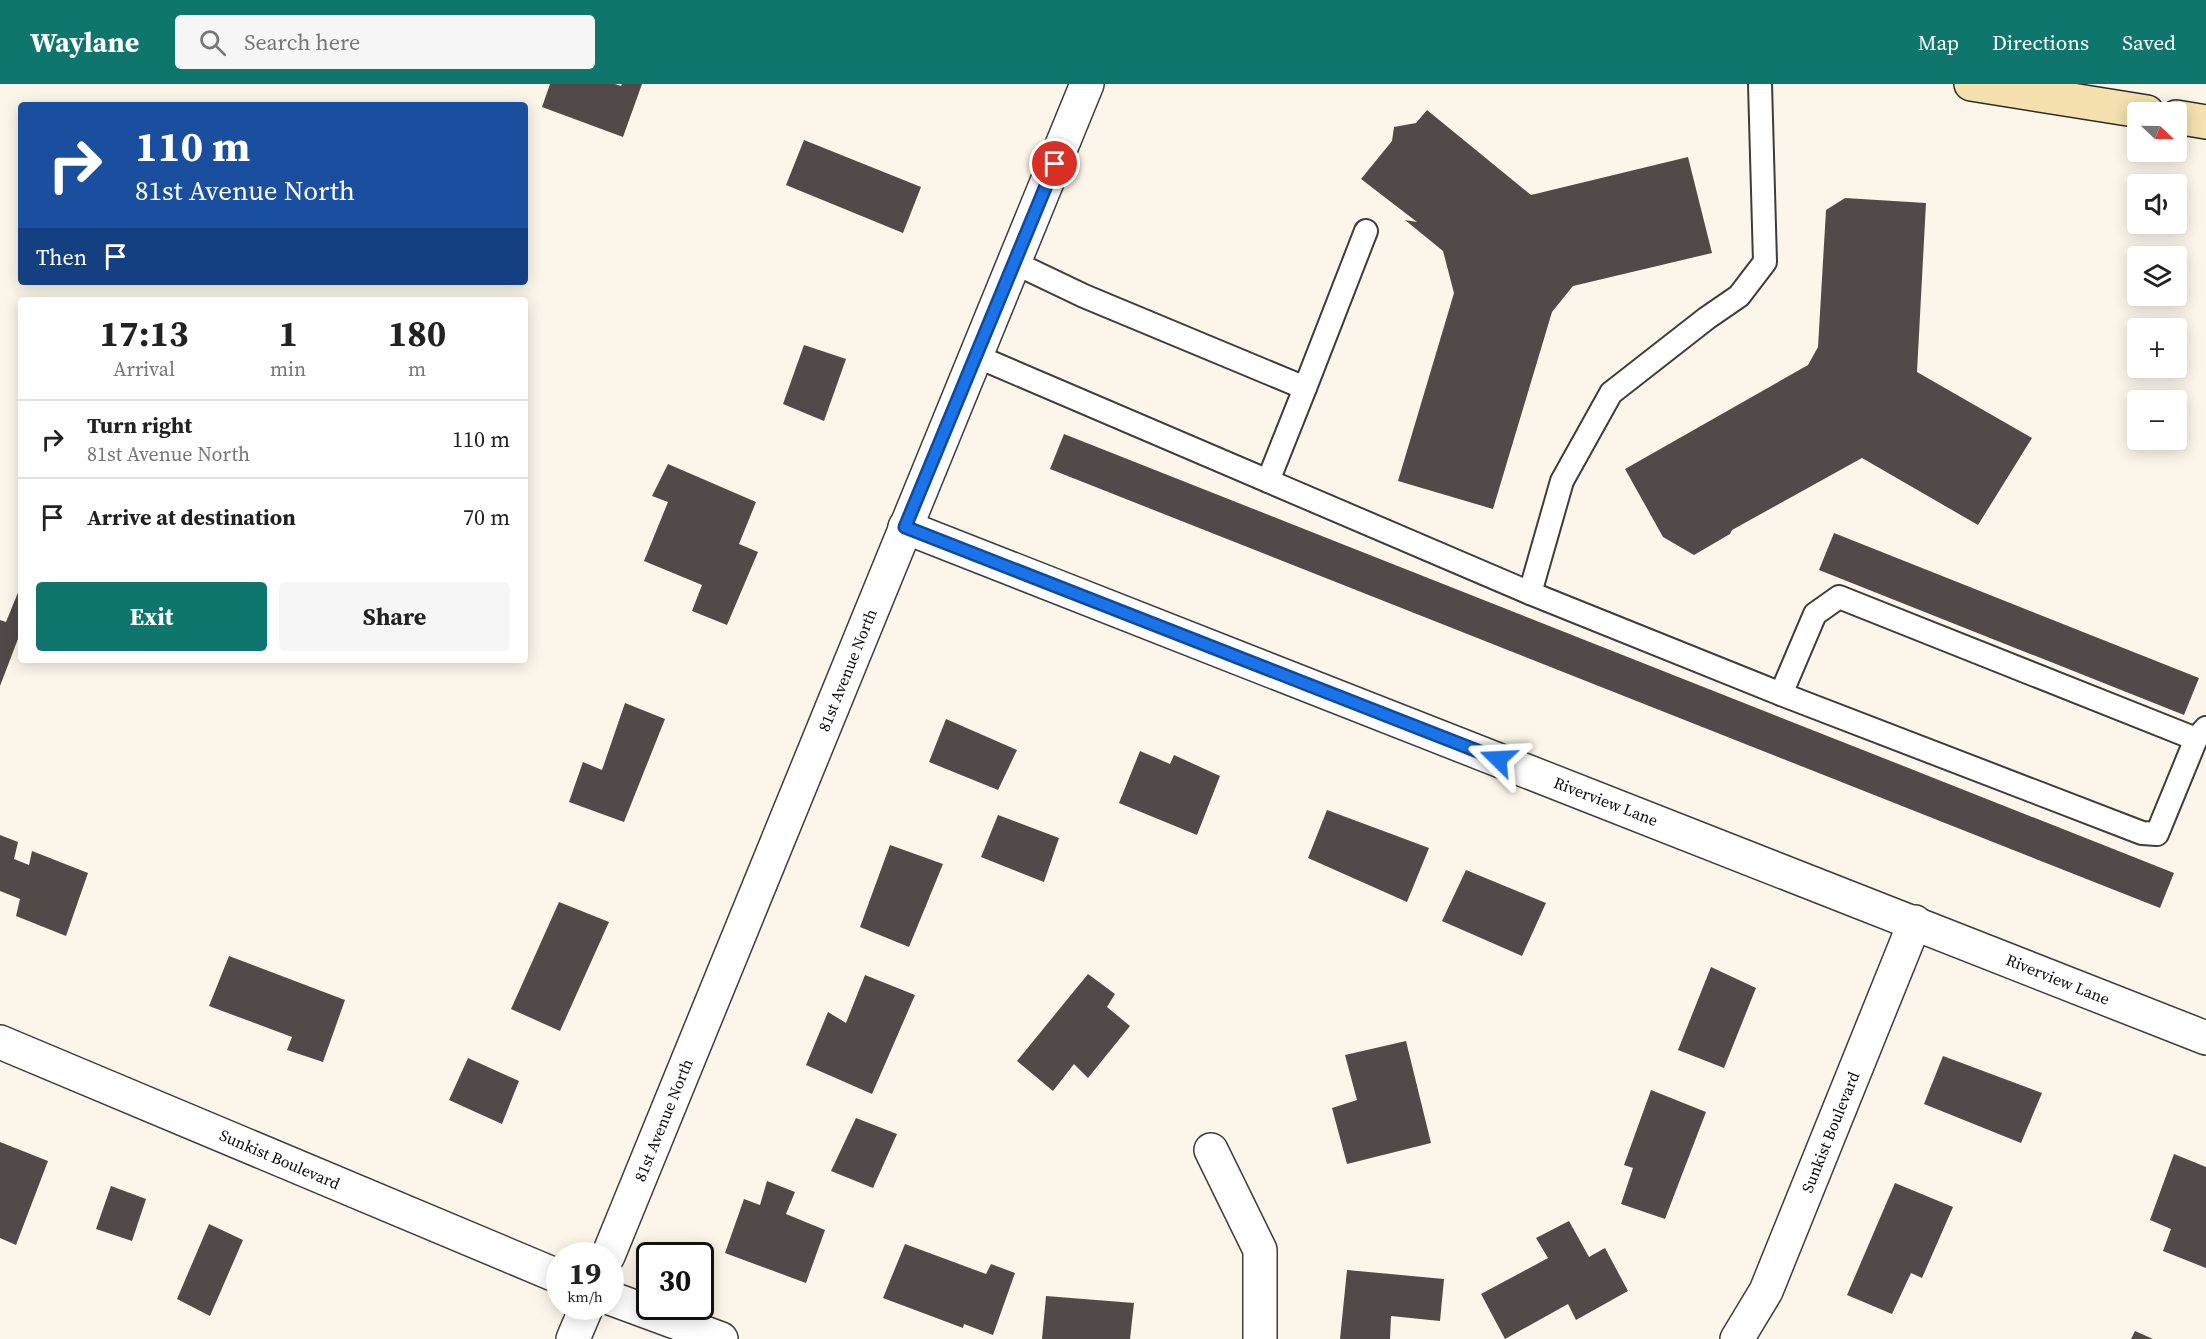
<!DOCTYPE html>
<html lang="en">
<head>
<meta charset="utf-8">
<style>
	body { margin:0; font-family:"Source Serif 4",serif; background:#f6f6f6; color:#222; height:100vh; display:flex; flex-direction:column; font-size:22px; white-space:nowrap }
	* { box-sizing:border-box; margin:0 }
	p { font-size:20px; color:#767676 }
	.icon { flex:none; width:33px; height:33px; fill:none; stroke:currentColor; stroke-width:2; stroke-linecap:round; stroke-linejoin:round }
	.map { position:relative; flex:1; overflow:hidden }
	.drawer { position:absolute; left:18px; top:213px; width:510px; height:366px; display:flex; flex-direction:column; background:#fff; border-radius:6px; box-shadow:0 3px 15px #0003 }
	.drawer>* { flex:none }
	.top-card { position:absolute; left:18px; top:18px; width:510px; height:183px; border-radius:6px; box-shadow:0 3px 15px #0003; background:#1a4fa0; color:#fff; overflow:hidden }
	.needle { width:39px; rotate:112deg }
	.fabs { position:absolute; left:2127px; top:18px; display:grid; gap:12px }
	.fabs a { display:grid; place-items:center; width:60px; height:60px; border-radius:6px; background:#fff; box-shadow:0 3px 15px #0003; font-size:30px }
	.speed { position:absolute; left:546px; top:1158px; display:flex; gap:12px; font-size:30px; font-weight:700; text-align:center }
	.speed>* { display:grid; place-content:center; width:78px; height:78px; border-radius:50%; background:#fff; box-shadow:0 3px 15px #0003; line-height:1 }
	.speed small { font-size:15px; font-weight:400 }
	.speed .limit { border:3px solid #111; border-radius:9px; background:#fff; color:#111 }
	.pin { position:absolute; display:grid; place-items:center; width:51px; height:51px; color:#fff; margin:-26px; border:3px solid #fff; border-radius:50%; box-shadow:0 2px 6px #0007 }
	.me { position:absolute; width:66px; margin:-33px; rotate:291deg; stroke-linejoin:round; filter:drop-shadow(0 0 4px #0008) }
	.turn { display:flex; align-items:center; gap:21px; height:126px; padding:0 18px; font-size:27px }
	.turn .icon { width:78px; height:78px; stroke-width:2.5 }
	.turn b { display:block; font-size:42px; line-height:51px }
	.then { display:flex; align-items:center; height:57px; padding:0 18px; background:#0003; gap:12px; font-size:22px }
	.eta { display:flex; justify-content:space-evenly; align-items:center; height:102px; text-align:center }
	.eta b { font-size:36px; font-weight:700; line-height:42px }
	.cta { display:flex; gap:12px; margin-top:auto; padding:12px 18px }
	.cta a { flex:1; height:69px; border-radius:6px; background:#0f766e; color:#fff; font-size:24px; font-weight:700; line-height:69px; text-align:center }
	.cta a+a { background:#f6f6f6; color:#222 }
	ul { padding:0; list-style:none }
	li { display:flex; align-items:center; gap:18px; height:78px; padding:0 18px; border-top:2px solid #e0e0e0 }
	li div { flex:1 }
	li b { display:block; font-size:22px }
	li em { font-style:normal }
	header { display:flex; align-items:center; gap:36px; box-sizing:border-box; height:84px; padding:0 30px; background:#0f766e; color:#fff }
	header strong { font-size:28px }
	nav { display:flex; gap:33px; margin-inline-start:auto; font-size:21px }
	.search { width:420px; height:54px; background:#f6f6f6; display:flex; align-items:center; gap:15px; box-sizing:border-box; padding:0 21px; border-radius:6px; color:#767676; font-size:22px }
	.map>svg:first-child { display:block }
	.building { fill:#514a48 }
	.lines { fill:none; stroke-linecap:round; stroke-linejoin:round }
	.lane-casing { stroke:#3d3d3d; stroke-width:26 }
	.street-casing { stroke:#3d3d3d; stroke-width:36 }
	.secondary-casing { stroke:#2c2c2c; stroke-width:36 }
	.lane { stroke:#fff; stroke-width:22 }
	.street { stroke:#fff; stroke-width:33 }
	.secondary { stroke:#f4e1ad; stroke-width:33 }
	.route-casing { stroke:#114b97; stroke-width:15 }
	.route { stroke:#1a73e8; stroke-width:10 }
	.labels { text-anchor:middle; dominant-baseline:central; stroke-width:6; stroke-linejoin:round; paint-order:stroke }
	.street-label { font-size:16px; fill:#0a0a0a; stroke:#fff }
</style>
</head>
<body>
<header>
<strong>Waylane</strong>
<div class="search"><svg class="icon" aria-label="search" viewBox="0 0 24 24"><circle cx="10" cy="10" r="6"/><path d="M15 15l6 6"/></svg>Search here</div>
<nav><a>Map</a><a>Directions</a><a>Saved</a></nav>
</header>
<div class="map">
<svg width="2206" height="1255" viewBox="0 0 2206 1255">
	<rect width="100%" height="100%" fill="#fcf6ea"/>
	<g class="building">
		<polygon points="550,0 615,0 621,2 622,0 642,0 623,53 542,23"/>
		<polygon points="1427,26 1531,111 1688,73 1712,169 1573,202 1552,228 1493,425 1398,397 1454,209 1443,167 1405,136 1417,138 1361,95 1392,57 1394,43 1416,39"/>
		<polygon points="804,56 921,103 903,149 786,101"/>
		<polygon points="1845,114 1926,119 1917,288 2032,354 1978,441 1862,374 1732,446 1730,450 1694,471 1663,453 1625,385 1808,281 1818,263 1826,126"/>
		<polygon points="804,261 846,275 824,337 783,320"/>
		<polygon points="1064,350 2174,789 2160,824 1050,385"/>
		<polygon points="668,380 756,418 739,460 758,468 727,541 692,527 702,501 644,477 668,418 652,412"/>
		<polygon points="1834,449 2199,594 2184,631 1819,486"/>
		<polygon points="21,501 21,547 0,602 0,536 6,538"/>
		<polygon points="625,619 665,635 624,738 569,718 583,678 602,686"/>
		<polygon points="946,635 1017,666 998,706 929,678"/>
		<polygon points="1140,667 1170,680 1174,671 1220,692 1197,751 1119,719"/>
		<polygon points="1327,726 1429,764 1407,818 1308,774"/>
		<polygon points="998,731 1059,754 1044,798 981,773"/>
		<polygon points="0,751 18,758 14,775 29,781 32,767 88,789 66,852 16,832 20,815 0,807"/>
		<polygon points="890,761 943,780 909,863 860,843"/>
		<polygon points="1466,786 1546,819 1522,872 1442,837"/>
		<polygon points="559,818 609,838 560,947 511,925"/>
		<polygon points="229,872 345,916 323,978 287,966 292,953 209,922"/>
		<polygon points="1711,883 1756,904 1724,984 1678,966"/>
		<polygon points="1088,890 1115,910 1107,923 1130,942 1088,994 1074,980 1053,1007 1017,977"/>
		<polygon points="865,891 915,911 872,1010 806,981 828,928 846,939"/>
		<polygon points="1406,957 1431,1059 1347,1080 1332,1024 1357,1016 1345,971"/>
		<polygon points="1943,972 2042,1009 2021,1059 1924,1020"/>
		<polygon points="468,974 519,997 502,1040 449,1016"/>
		<polygon points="1651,1006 1706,1028 1665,1135 1621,1120 1633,1084 1624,1081"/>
		<polygon points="856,1034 897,1050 873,1104 831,1087"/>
		<polygon points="0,1058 48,1077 16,1161 0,1154"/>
		<polygon points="2174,1070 2206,1083 2206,1184 2163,1167 2171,1145 2150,1136"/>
		<polygon points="767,1097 795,1108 786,1130 825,1146 806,1199 725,1169 744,1115 760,1121"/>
		<polygon points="1895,1099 1953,1123 1922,1194 1911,1189 1892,1230 1847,1211"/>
		<polygon points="111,1102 146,1115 132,1157 96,1145"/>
		<polygon points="1569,1137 1589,1173 1605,1164 1628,1207 1576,1236 1568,1220 1505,1255 1481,1210 1548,1174 1536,1154"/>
		<polygon points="209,1140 243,1156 210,1232 177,1215"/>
		<polygon points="905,1160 986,1190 991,1180 1015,1189 993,1251 964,1240 963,1244 883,1214"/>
		<polygon points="1347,1186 1444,1195 1440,1237 1391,1232 1390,1255 1340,1255"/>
		<polygon points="1046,1212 1134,1219 1130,1255 1042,1255"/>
		<polygon points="2135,1247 2153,1255 2131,1255"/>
	</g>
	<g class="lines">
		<defs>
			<g id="lane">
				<polyline points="1015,179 1084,212 1305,304 1268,397"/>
				<polyline points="976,272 1530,509 1781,610 2142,749 2157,750 2196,655 2206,644"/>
				<polyline points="1305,304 1366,147"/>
				<polyline points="1530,509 1562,397 1611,309 1707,234 1739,212 1765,178 1760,0"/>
				<polyline points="1781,610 1815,530 1839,513 2196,655"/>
			</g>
			<g id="street">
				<polyline points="905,443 2206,954"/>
				<polyline points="0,958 560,1193"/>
				<polyline points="1211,1066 1260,1166 1260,1255"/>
				<polyline points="608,1172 1087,0"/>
				<polyline points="610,1214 721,1255"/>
				<polyline points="573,1255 587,1222"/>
				<polyline points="1737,1255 1766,1207 1915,838"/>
			</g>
			<g id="secondary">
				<polyline points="1971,0 2147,28"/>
				<polyline points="2176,33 2206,38"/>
			</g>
		</defs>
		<use href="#lane" class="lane-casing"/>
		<use href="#street" class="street-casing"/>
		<use href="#secondary" class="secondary-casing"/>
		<use href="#lane" class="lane"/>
		<use href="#street" class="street"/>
		<use href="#secondary" class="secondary"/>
	</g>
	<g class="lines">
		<defs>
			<polyline id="route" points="1055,80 905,443 1498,675"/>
		</defs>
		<use href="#route" class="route-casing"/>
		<use href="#route" class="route"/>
	</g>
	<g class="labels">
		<g class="street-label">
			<text transform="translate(847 586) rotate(-68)">81st Avenue North</text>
			<text transform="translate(1606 717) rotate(21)">Riverview Lane</text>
			<text transform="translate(2058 895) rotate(22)">Riverview Lane</text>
			<text transform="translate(663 1036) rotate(-68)">81st Avenue North</text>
			<text transform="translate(1830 1048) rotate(-68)">Sunkist Boulevard</text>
			<text transform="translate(280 1075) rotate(23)">Sunkist Boulevard</text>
		</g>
	</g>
</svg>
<div class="fabs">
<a><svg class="needle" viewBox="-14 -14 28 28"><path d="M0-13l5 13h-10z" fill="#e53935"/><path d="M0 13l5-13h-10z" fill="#767676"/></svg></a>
<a><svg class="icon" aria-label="sound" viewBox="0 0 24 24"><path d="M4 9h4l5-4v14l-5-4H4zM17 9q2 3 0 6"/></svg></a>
<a><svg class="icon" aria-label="layers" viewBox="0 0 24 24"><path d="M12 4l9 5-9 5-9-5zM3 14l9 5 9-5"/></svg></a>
<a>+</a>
<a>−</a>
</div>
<div class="speed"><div>19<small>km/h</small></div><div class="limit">30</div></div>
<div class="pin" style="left:1055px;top:80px;background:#d93025"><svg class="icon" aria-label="arrive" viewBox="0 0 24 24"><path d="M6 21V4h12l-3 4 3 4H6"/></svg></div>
<svg class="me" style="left:1498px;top:675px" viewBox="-20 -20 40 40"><path d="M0-17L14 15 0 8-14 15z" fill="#1a73e8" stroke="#fff" stroke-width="4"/></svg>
<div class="top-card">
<div class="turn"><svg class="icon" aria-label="right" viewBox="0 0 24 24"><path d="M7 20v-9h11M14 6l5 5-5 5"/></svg><div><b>110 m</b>81st Avenue North</div></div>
<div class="then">Then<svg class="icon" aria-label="arrive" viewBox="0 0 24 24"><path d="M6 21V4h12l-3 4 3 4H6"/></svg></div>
</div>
<section class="drawer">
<div class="eta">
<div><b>17:13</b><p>Arrival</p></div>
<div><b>1</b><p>min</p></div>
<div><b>180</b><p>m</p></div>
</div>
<ul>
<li><svg class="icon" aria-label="right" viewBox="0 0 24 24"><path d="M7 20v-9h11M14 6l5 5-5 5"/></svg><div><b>Turn right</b><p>81st Avenue North</p></div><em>110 m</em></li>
<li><svg class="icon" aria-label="arrive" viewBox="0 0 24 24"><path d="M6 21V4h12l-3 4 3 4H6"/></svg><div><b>Arrive at destination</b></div><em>70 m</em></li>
</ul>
<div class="cta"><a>Exit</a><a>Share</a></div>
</section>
</div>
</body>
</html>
